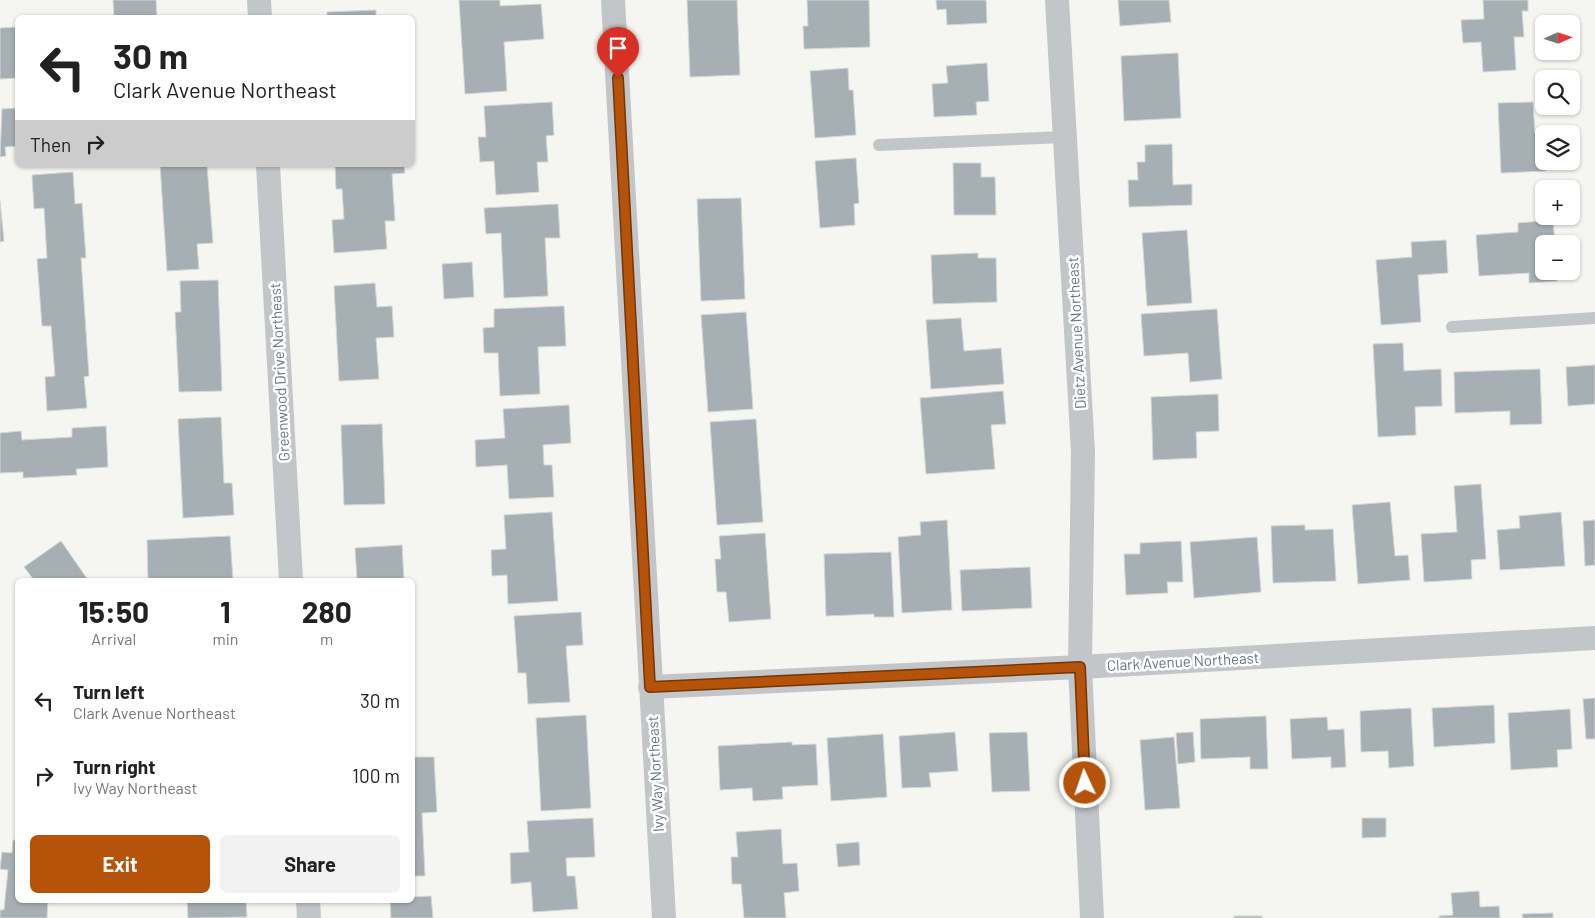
<!DOCTYPE html>
<html lang="en">
<head>
<meta charset="utf-8">
<style>
	body { margin:0; font-family:Barlow,sans-serif; background:#f2f2f2; color:#222; height:100vh; display:flex; flex-direction:column; font-size:19px; white-space:nowrap }
	* { box-sizing:border-box; margin:0 }
	p { font-size:16px; color:#767676 }
	.icon { flex:none; width:28px; height:28px; fill:none; stroke:currentColor; stroke-width:2; stroke-linecap:round; stroke-linejoin:round }
	.map { position:relative; flex:1; overflow:hidden }
	.side { position:absolute; left:15px; top:578px; width:400px; height:325px; display:flex; flex-direction:column; background:#fff; border-radius:8px; box-shadow:0 1px 4px #0004 }
	.side>* { flex:none }
	.top-card { position:absolute; left:15px; top:15px; width:400px; height:152px; border-radius:8px; box-shadow:0 1px 4px #0004; background:#fff; color:#222; overflow:hidden }
	.needle { width:32px; rotate:87deg }
	.fabs { position:absolute; left:1535px; top:15px; display:grid; gap:10px }
	.fabs a { display:grid; place-items:center; width:45px; height:45px; border-radius:8px; background:#fff; box-shadow:0 1px 4px #0004; font-size:25px }
	.pin { position:absolute; display:grid; place-items:center; width:42px; height:42px; color:#fff; margin:-51px -21px; border-radius:50% 50% 50% 0; rotate:-45deg; box-shadow:0 0 5px #0007 }
	.pin .icon { rotate:45deg }
	.me { position:absolute; width:55px; margin:-28px; rotate:357deg; stroke-linejoin:round; filter:drop-shadow(0 0 4px #0008) }
	.turn { display:flex; align-items:center; gap:18px; height:105px; padding:0 15px; font-size:22px }
	.turn .icon { width:65px; height:65px; stroke-width:2.5 }
	.turn b { display:block; font-size:35px; line-height:42px }
	.then { display:flex; align-items:center; height:48px; padding:0 15px; background:#0003; gap:10px; font-size:19px }
	.eta { display:flex; justify-content:space-evenly; align-items:center; height:85px; text-align:center }
	.eta b { font-size:30px; font-weight:700; line-height:35px }
	.primary-button { display:flex; gap:10px; margin-top:auto; padding:10px 15px }
	.primary-button a { flex:1; height:58px; border-radius:8px; background:#b45309; color:#fff; font-size:20px; font-weight:700; line-height:58px; text-align:center }
	.primary-button a+a { background:#f2f2f2; color:#222 }
	ul { padding:0; list-style:none }
	li { display:flex; align-items:center; gap:15px; height:75px; padding:0 15px }
	li div { flex:1 }
	li b { display:block; font-size:19px }
	li em { font-style:normal }
	.map>svg:first-child { display:block }
	.building { fill:#a6afb4; stroke:#d6d6d4 }
	.lines { fill:none; stroke-linecap:round; stroke-linejoin:round }
	.lane { stroke:#c2c6c9; stroke-width:12 }
	.street { stroke:#c2c6c9; stroke-width:24 }
	.route-casing { stroke:#753606; stroke-width:12 }
	.route { stroke:#b45309; stroke-width:9 }
	.labels { text-anchor:middle; dominant-baseline:central; stroke-width:5; stroke-linejoin:round; paint-order:stroke }
	.street-label { font-size:15px; fill:#647682; stroke:#fff }
</style>
</head>
<body>
<div class="map">
<svg width="1595" height="918" viewBox="0 0 1595 918">
	<rect width="100%" height="100%" fill="#f5f5f1"/>
	<g class="building">
		<polygon points="113,0 156,0 157,16 114,18"/>
		<polygon points="459,0 500,0 500,6 541,4 544,39 504,42 507,91 465,94"/>
		<polygon points="687,0 737,0 740,75 690,77"/>
		<polygon points="807,0 869,0 870,47 804,49 803,26 808,26"/>
		<polygon points="936,0 986,0 987,23 947,25 946,9 937,10"/>
		<polygon points="1118,0 1169,0 1171,22 1120,26"/>
		<polygon points="1483,0 1528,0 1528,11 1522,11 1524,37 1514,37 1516,70 1483,72 1481,42 1463,43 1461,20 1484,19"/>
		<polygon points="376,10 376,18 327,18 327,12"/>
		<polygon points="18,27 18,78 0,79 0,28"/>
		<polygon points="1178,53 1181,118 1124,121 1121,56"/>
		<polygon points="987,63 989,101 976,102 977,115 934,117 932,84 948,83 946,66"/>
		<polygon points="848,68 849,90 853,90 856,135 815,138 810,71"/>
		<polygon points="552,102 554,135 546,136 548,162 537,162 539,192 496,195 494,161 480,162 478,137 486,137 484,106"/>
		<polygon points="1533,102 1535,134 1544,134 1546,171 1501,173 1498,103"/>
		<polygon points="18,108 18,146 5,147 6,156 0,157 2,109"/>
		<polygon points="1172,144 1173,185 1192,184 1192,205 1129,207 1128,180 1138,180 1137,162 1145,162 1145,145"/>
		<polygon points="856,158 859,203 854,204 855,225 820,228 815,161"/>
		<polygon points="953,163 981,163 981,177 995,177 996,215 954,215"/>
		<polygon points="160,165 207,165 213,243 197,244 199,269 167,271"/>
		<polygon points="335,165 404,165 405,173 392,174 395,221 385,221 387,249 334,253 332,220 344,219 342,189 336,189"/>
		<polygon points="73,172 75,204 82,203 86,258 81,258 89,376 84,377 87,408 47,411 45,377 55,376 51,326 42,326 37,259 47,258 44,208 34,209 32,175"/>
		<polygon points="741,198 745,299 701,301 697,199"/>
		<polygon points="0,201 4,241 0,242"/>
		<polygon points="558,204 560,238 545,238 548,296 504,298 501,233 486,234 484,208"/>
		<polygon points="1553,220 1555,244 1544,244 1544,271 1557,271 1557,281 1529,283 1529,273 1479,276 1476,235 1518,232 1518,223"/>
		<polygon points="1187,230 1192,303 1147,306 1142,233"/>
		<polygon points="1446,240 1448,273 1418,275 1421,322 1381,325 1376,260 1412,257 1411,242"/>
		<polygon points="978,253 978,258 996,258 997,302 933,304 931,255"/>
		<polygon points="472,262 474,297 444,299 442,264"/>
		<polygon points="218,280 222,391 179,392 175,312 181,312 180,281"/>
		<polygon points="375,283 377,307 392,306 394,337 376,338 379,379 339,381 334,286"/>
		<polygon points="564,306 566,346 538,347 540,394 500,396 498,353 484,353 483,328 494,327 494,309"/>
		<polygon points="1217,309 1222,379 1190,382 1188,353 1144,356 1141,314"/>
		<polygon points="746,312 753,409 708,412 701,315"/>
		<polygon points="961,318 964,351 1001,348 1004,384 931,389 926,320"/>
		<polygon points="1403,343 1404,371 1441,369 1442,406 1415,407 1416,435 1378,437 1373,344"/>
		<polygon points="1595,365 1595,404 1568,406 1566,367"/>
		<polygon points="1540,369 1542,424 1510,425 1510,411 1455,413 1454,372"/>
		<polygon points="1003,391 1006,424 991,425 995,469 926,474 920,398"/>
		<polygon points="1218,394 1219,431 1196,432 1197,458 1153,460 1151,397"/>
		<polygon points="569,405 571,443 543,445 544,465 552,465 554,497 509,499 507,465 476,467 475,440 505,438 503,409"/>
		<polygon points="221,417 224,483 232,483 234,515 183,518 178,419"/>
		<polygon points="756,419 763,522 717,525 710,422"/>
		<polygon points="382,424 385,504 344,505 341,425"/>
		<polygon points="106,426 108,467 76,469 77,475 23,478 23,472 0,473 0,433 21,431 22,440 72,437 72,428"/>
		<polygon points="1481,484 1486,559 1471,560 1472,579 1424,582 1421,534 1457,532 1454,486"/>
		<polygon points="1390,502 1395,556 1408,555 1410,580 1358,584 1352,505"/>
		<polygon points="552,512 558,601 508,604 507,575 492,576 491,550 506,549 504,515"/>
		<polygon points="1561,512 1565,566 1500,570 1497,530 1520,528 1519,516"/>
		<polygon points="947,520 952,610 902,613 898,537 921,535 920,522"/>
		<polygon points="1595,520 1595,565 1585,566 1583,521"/>
		<polygon points="1305,525 1305,530 1333,529 1336,581 1273,583 1271,526"/>
		<polygon points="765,533 771,619 729,622 726,592 717,592 715,559 721,559 719,536"/>
		<polygon points="230,536 233,580 148,580 147,540"/>
		<polygon points="1257,537 1261,592 1194,598 1190,542"/>
		<polygon points="61,541 88,580 34,580 24,567"/>
		<polygon points="1181,541 1183,582 1167,582 1168,593 1126,595 1124,554 1140,554 1140,543"/>
		<polygon points="402,545 404,580 357,580 355,548"/>
		<polygon points="891,552 894,617 874,617 874,614 826,616 824,554"/>
		<polygon points="1030,567 1032,608 962,611 960,570"/>
		<polygon points="581,612 583,645 566,646 570,702 528,704 526,673 518,673 514,616"/>
		<polygon points="1595,698 1595,739 1586,739 1583,699"/>
		<polygon points="1494,705 1495,743 1434,747 1432,708"/>
		<polygon points="1411,708 1414,766 1389,768 1388,751 1361,752 1360,711"/>
		<polygon points="1570,709 1572,749 1557,750 1558,767 1511,770 1508,713"/>
		<polygon points="586,715 591,808 541,811 536,718"/>
		<polygon points="1266,716 1268,769 1250,769 1250,757 1201,759 1200,719"/>
		<polygon points="1327,717 1328,730 1344,729 1346,767 1331,768 1331,757 1292,759 1290,719"/>
		<polygon points="955,732 958,771 929,773 931,787 902,788 899,736"/>
		<polygon points="1027,732 1030,791 992,792 989,733"/>
		<polygon points="1193,732 1195,762 1178,764 1176,733"/>
		<polygon points="883,734 887,797 831,801 827,738"/>
		<polygon points="1174,737 1180,808 1145,810 1140,740"/>
		<polygon points="792,742 792,745 816,744 818,785 782,787 783,799 753,801 752,788 720,790 718,746"/>
		<polygon points="412,757 434,757 437,812 422,813 425,876 412,876"/>
		<polygon points="593,818 595,857 566,858 567,876 575,876 578,909 533,912 531,882 511,884 510,853 529,852 527,821"/>
		<polygon points="1362,818 1386,818 1386,837 1362,838"/>
		<polygon points="781,829 783,864 797,863 799,891 784,893 786,918 744,918 741,884 732,884 731,857 738,857 736,832"/>
		<polygon points="13,840 18,840 18,900 48,900 47,918 0,918 0,910 4,910 8,870 0,869 2,852 12,853"/>
		<polygon points="859,842 860,865 838,867 836,844"/>
		<polygon points="1479,891 1480,907 1499,906 1500,918 1439,918 1439,916 1453,915 1451,893"/>
		<polygon points="431,896 433,918 391,918 390,900 412,900 412,897"/>
		<polygon points="187,900 246,900 247,917 188,918"/>
		<polygon points="1553,913 1553,918 1523,918 1522,914"/>
		<rect x="1234" y="916" width="28" height="2"/>
	</g>
	<g class="lines">
		<g class="lane">
			<polyline points="879,145 1065,137"/>
			<polyline points="1452,327 1595,318"/>
		</g>
		<g class="street">
			<polyline points="259,0 260,18"/>
			<polyline points="613,0 664,918"/>
			<polyline points="1057,0 1083,452 1080,667 1092,918"/>
			<polyline points="268,165 291,580"/>
			<polyline points="650,687 1080,667 1595,638"/>
			<polyline points="308,900 309,918"/>
		</g>
	</g>
	<g class="lines">
		<defs>
			<polyline id="route" points="618,78 650,687 1080,667 1085,783"/>
		</defs>
		<use href="#route" class="route-casing"/>
		<use href="#route" class="route"/>
	</g>
	<g class="labels">
		<g class="street-label">
			<text transform="translate(1076 333) rotate(-93)">Dietz Avenue Northeast</text>
			<text transform="translate(279 372) rotate(-93)">Greenwood Drive Northeast</text>
			<text transform="translate(1183 661) rotate(-3)">Clark Avenue Northeast</text>
			<text transform="translate(655 774) rotate(-93)">Ivy Way Northeast</text>
		</g>
	</g>
</svg>
<div class="fabs">
<a><svg class="needle" viewBox="-14 -14 28 28"><path d="M0-13l5 13h-10z" fill="#e53935"/><path d="M0 13l5-13h-10z" fill="#767676"/></svg></a>
<a><svg class="icon" aria-label="search" viewBox="0 0 24 24"><circle cx="10" cy="10" r="6"/><path d="M15 15l6 6"/></svg></a>
<a><svg class="icon" aria-label="layers" viewBox="0 0 24 24"><path d="M12 4l9 5-9 5-9-5zM3 14l9 5 9-5"/></svg></a>
<a>+</a>
<a>−</a>
</div>
<div class="pin" style="left:618px;top:78px;background:#d93025"><svg class="icon" aria-label="arrive" viewBox="0 0 24 24"><path d="M6 21V4h12l-3 4 3 4H6"/></svg></div>
<svg class="me" style="left:1085px;top:783px" viewBox="-20 -20 40 40"><circle r="17" fill="#b45309" stroke="#fff" stroke-width="3"/><path d="M0-11L8 9 0 5-8 9z" fill="#fff"/></svg>
<div class="top-card">
<div class="turn"><svg class="icon" aria-label="left" viewBox="0 0 24 24"><path d="M17 20v-9H6M10 6l-5 5 5 5"/></svg><div><b>30 m</b>Clark Avenue Northeast</div></div>
<div class="then">Then<svg class="icon" aria-label="right" viewBox="0 0 24 24"><path d="M7 20v-9h11M14 6l5 5-5 5"/></svg></div>
</div>
<section class="side">
<div class="eta">
<div><b>15:50</b><p>Arrival</p></div>
<div><b>1</b><p>min</p></div>
<div><b>280</b><p>m</p></div>
</div>
<ul>
<li><svg class="icon" aria-label="left" viewBox="0 0 24 24"><path d="M17 20v-9H6M10 6l-5 5 5 5"/></svg><div><b>Turn left</b><p>Clark Avenue Northeast</p></div><em>30 m</em></li>
<li><svg class="icon" aria-label="right" viewBox="0 0 24 24"><path d="M7 20v-9h11M14 6l5 5-5 5"/></svg><div><b>Turn right</b><p>Ivy Way Northeast</p></div><em>100 m</em></li>
</ul>
<div class="primary-button"><a>Exit</a><a>Share</a></div>
</section>
</div>
</body>
</html>
